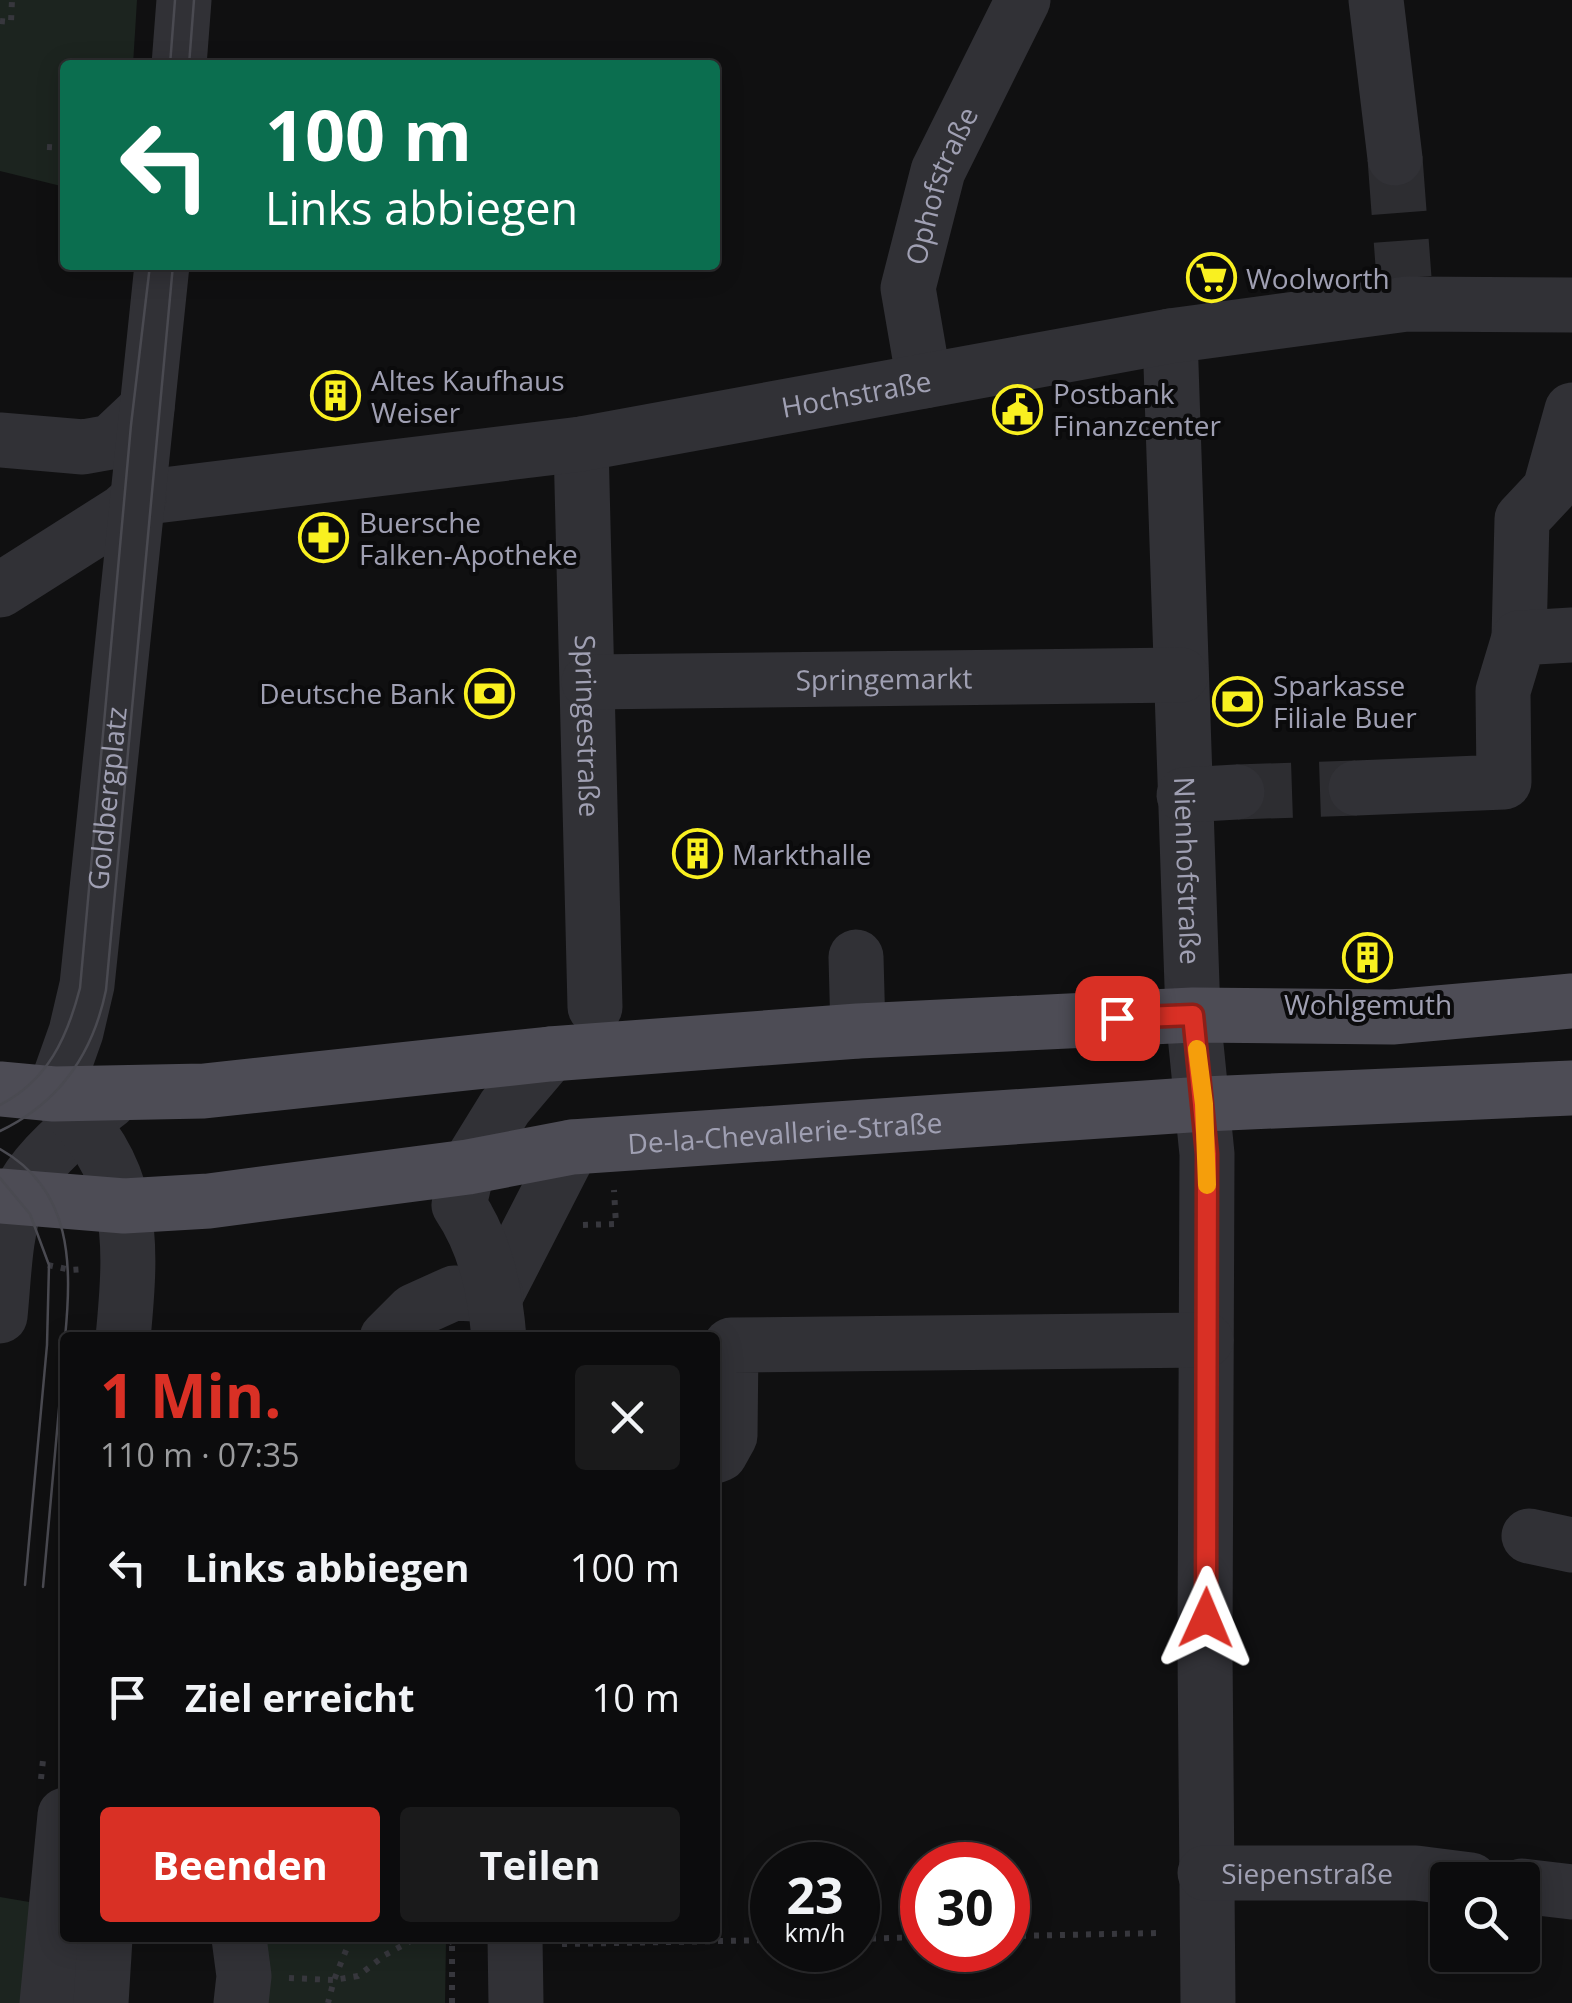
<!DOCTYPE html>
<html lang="de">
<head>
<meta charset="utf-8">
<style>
	body { margin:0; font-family:"Open Sans",sans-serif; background:#1a1a1b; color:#f1f3f6; height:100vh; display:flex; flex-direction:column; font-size:38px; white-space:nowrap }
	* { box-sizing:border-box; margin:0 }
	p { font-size:32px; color:#9a9b9d }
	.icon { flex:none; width:55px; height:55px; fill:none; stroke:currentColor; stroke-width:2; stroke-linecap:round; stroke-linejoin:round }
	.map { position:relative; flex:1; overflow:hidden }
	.details { position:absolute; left:60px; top:1332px; width:660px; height:610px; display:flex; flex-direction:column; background:#0c0c0d; border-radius:10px; box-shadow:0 5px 25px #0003,0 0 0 2px #2c2c2e }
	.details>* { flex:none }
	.top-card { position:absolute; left:60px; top:60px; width:660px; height:210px; border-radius:10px; box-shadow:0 5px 25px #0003,0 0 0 2px #2c2c2e; background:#0b6e4f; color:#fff; overflow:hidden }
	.buttons { position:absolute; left:1430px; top:1862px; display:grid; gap:20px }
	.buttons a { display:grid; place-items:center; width:110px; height:110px; border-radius:10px; background:#0c0c0d; box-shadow:0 5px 25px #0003,0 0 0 2px #2c2c2e; font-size:50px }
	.speed { position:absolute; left:750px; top:1842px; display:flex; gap:20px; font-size:50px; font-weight:700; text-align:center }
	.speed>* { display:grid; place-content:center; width:130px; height:130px; border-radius:50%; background:#0c0c0d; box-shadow:0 5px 25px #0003,0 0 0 2px #2c2c2e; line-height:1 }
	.speed small { font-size:25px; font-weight:400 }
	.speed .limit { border:15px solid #d22; background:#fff; color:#111 }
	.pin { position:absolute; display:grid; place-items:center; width:85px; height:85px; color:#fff; margin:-42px; border-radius:20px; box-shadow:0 5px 15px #0006 }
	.me { position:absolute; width:110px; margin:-55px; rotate:1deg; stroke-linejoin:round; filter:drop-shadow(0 0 8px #0008) }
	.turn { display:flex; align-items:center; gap:35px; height:210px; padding:0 40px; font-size:45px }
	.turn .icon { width:130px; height:130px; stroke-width:2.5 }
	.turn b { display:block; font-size:70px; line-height:85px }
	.round { display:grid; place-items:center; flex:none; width:105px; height:105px; border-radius:10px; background:#1a1a1b }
	.overview { display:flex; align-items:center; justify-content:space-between; height:170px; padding:0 40px }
	h1 { font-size:60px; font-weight:700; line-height:75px; color:#d93025 }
	.cta { display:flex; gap:20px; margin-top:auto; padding:20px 40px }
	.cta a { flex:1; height:115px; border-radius:10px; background:#d93025; color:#fff; font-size:40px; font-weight:700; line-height:115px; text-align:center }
	.cta a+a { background:#1a1a1b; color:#f1f3f6 }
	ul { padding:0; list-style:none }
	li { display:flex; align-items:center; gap:30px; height:130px; padding:0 40px }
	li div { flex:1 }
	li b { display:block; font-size:38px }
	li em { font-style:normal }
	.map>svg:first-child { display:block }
	.green { fill:#1c241f }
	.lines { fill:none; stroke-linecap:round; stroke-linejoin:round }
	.minor-tunnel { stroke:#2d2d31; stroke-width:55; stroke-dasharray:55 28; stroke-linecap:butt }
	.path { stroke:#37373d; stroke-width:6; stroke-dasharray:5 8; stroke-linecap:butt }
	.minor { stroke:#313136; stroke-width:55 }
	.major { stroke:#4d4c55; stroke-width:55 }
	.tram { stroke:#4a4a51; stroke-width:2.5 }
	.route-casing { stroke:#8d1f18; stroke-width:25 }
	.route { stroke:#d93025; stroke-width:18 }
	.slow { stroke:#f59e0b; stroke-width:18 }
	.labels { text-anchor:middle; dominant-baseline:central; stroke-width:8; stroke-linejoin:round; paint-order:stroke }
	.street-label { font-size:28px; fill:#a0a0b3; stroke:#0b0b0c }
	.poi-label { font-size:28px; fill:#a0a0b3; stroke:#0b0b0c; text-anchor:start }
</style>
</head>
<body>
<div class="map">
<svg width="1572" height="2003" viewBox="0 0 1572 2003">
	<rect width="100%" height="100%" fill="#101011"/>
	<g class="green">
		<polygon points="0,0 137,0 133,65 65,65 65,187 0,171"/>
		<polygon points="0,1897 41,1904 32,2003 0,2003"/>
		<polygon points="264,1938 446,1938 445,2003 259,2003"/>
	</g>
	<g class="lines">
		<g class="minor-tunnel">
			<polyline points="1395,158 1404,278"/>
			<polyline points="1237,792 1356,788"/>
		</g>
		<g class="path">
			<polyline points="0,21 11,22 12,0"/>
			<polyline points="47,147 65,148"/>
			<polyline points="583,1225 616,1224 614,1190"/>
			<polyline points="48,1265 71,1270 85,1269"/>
			<polyline points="41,1779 43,1760"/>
			<polyline points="1008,1936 1161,1933"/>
			<polyline points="351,1938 334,1980 358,1976 385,1955 416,1938"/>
			<polyline points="438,1938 452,1942"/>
			<polyline points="858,1939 922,1937"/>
			<polyline points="562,1944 772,1940"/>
			<polyline points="289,1978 334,1980 328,2003"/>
			<polyline points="452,2003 452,1938"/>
		</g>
		<g class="minor">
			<polyline points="1376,0 1395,158"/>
			<polyline points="179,65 184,0"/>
			<path id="s1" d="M1170 336 1193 1015 1207 1154 1205 1651 1208 2003"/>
			<path id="s2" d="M924 381 908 288 938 171 1023 0"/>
			<polyline points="0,440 83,447 111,442 147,408"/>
			<path id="s3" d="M581 444 595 1007"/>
			<path id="s4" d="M139 498 581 444 1170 336 1407 304 1572 305"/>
			<polyline points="0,590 123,512 139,498"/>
			<polyline points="1519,638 1522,519 1550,489 1572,410"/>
			<path id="s5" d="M589 682 1181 675"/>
			<polyline points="1356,788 1504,782 1503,691 1519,638 1572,635"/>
			<polyline points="1184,795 1237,792"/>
			<polyline points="856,957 858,1031"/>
			<polyline points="496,1295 572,1147"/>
			<path d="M0 1316C4 1278 4 1234 18 1198 32 1162 80 1124 110 1101"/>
			<path id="s6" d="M123 1338C133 1235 135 1168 54 1094L76 1032 87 985 162 265"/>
			<polyline points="387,1338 414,1311 454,1293 496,1295"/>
			<path d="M499 1338C495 1291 486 1245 459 1205L468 1167 505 1107 550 1054"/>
			<polyline points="715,1456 720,1454 730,1436 731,1345 1206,1340"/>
			<polyline points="1529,1536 1572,1545"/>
			<path id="s7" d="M1205 1873H1416L1471 1880"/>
			<polyline points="1522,1886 1572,1892"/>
			<polyline points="239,1938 244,1976 241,2003"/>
			<polyline points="515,1938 516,2003"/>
			<polyline points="47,2003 65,1815"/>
			<polyline points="101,2003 105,1938"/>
		</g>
		<g class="major">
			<polyline points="0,1089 54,1094 204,1091 550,1054 858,1031 1193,1015 1392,1017 1572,1001"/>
			<path id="s8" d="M0 1196 124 1206 209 1201 468 1167 572 1147 1204 1104 1572 1088"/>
		</g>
		<g class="tram">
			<polyline points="170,65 175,0"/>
			<polyline points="189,65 194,0"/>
			<path d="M0 1105C48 1080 67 1038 80 988L131 425 150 265"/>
			<path d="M0 1131C59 1103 93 1053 106 990L173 265"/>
			<path d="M0 1149C73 1190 72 1265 65 1338"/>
			<polyline points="0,1178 30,1214 49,1265 47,1345 25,1585"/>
			<polyline points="43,1587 65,1342"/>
		</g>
	</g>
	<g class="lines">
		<defs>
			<polyline id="route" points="1117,1018 1193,1015 1207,1154 1206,1618"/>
		</defs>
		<use href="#route" class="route-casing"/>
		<use href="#route" class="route"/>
		<polyline class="slow" points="1197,1049 1204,1104 1207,1185"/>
	</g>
	<defs>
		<symbol id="supermarket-ring" viewBox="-11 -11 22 22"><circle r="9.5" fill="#0b0b0c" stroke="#f9f020" stroke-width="1.5"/><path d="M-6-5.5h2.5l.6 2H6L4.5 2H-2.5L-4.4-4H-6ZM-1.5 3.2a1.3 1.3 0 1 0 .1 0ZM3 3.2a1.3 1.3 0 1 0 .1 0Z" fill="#f9f020"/></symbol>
		<symbol id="building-ring" viewBox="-11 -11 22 22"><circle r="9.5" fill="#0b0b0c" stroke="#f9f020" stroke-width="1.5"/><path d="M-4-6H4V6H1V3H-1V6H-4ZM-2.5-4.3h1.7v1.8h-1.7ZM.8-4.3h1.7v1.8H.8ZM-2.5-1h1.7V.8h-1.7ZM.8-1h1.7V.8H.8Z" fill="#f9f020"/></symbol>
		<symbol id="civic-ring" viewBox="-11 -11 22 22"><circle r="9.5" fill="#0b0b0c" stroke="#f9f020" stroke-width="1.5"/><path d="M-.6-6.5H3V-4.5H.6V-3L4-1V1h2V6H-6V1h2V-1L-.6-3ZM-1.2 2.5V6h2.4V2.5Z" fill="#f9f020"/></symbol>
		<symbol id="pharmacy-ring" viewBox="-11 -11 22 22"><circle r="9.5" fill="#0b0b0c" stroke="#f9f020" stroke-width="1.5"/><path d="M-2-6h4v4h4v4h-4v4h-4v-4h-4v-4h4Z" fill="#f9f020"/></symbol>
		<symbol id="bank-ring" viewBox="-11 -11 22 22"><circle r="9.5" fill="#0b0b0c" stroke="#f9f020" stroke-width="1.5"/><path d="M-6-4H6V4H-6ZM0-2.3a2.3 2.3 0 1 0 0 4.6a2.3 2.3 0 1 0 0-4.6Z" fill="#f9f020"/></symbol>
	</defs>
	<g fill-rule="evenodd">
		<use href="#supermarket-ring" x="1184" y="250" width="55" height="55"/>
		<use href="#building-ring" x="308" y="368" width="55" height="55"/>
		<use href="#civic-ring" x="990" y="382" width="55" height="55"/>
		<use href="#pharmacy-ring" x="296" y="510" width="55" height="55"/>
		<use href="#bank-ring" x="462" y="666" width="55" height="55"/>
		<use href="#bank-ring" x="1210" y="674" width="55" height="55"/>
		<use href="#building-ring" x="670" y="826" width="55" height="55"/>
		<use href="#building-ring" x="1340" y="930" width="55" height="55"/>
	</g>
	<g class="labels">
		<g class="street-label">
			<text stroke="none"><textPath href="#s2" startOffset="202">Ophofstraße</textPath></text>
			<text stroke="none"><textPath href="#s4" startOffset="725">Hochstraße</textPath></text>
			<text stroke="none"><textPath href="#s5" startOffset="295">Springemarkt</textPath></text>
			<text stroke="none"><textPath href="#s3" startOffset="282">Springestraße</textPath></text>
			<text stroke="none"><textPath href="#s6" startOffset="568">Goldbergplatz</textPath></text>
			<text stroke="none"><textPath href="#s1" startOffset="535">Nienhofstraße</textPath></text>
			<text stroke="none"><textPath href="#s8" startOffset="790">De-la-Chevallerie-Straße</textPath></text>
			<text stroke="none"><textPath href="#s7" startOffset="102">Siepenstraße</textPath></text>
		</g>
		<g class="poi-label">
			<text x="1246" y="278">Woolworth</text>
			<text x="371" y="380">Altes Kaufhaus<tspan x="371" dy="32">Weiser</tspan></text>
			<text x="1053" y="393">Postbank<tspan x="1053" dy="32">Finanzcenter</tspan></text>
			<text x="359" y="522">Buersche<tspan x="359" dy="32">Falken-Apotheke</tspan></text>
			<text x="1273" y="685">Sparkasse<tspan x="1273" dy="32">Filiale Buer</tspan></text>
			<text x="455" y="693" text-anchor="end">Deutsche Bank</text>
			<text x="732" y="854">Markthalle</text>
			<text x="1368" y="1004" text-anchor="middle">Wohlgemuth</text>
		</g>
	</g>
</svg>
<div class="buttons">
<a><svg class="icon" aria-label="search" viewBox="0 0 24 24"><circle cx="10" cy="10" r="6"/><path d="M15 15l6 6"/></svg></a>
</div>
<div class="speed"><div>23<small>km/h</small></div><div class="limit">30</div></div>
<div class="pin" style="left:1117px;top:1018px;background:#d93025"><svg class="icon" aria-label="arrive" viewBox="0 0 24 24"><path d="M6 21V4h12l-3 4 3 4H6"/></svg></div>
<svg class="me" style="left:1206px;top:1618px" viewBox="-20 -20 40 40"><path d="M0-17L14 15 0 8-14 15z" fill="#d93025" stroke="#fff" stroke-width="4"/></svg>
<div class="top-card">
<div class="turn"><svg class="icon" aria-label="left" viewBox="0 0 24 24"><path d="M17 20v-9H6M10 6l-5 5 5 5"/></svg><div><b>100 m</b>Links abbiegen</div></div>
</div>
<section class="details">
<div class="overview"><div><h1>1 Min.</h1><p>110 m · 07:35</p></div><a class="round"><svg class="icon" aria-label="close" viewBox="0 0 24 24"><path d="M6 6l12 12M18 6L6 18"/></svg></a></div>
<ul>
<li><svg class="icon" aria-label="left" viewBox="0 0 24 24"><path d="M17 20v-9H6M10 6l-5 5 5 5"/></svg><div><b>Links abbiegen</b></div><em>100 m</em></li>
<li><svg class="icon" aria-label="arrive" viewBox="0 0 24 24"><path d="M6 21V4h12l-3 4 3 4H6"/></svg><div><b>Ziel erreicht</b></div><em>10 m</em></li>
</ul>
<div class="cta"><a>Beenden</a><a>Teilen</a></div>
</section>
</div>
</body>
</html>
